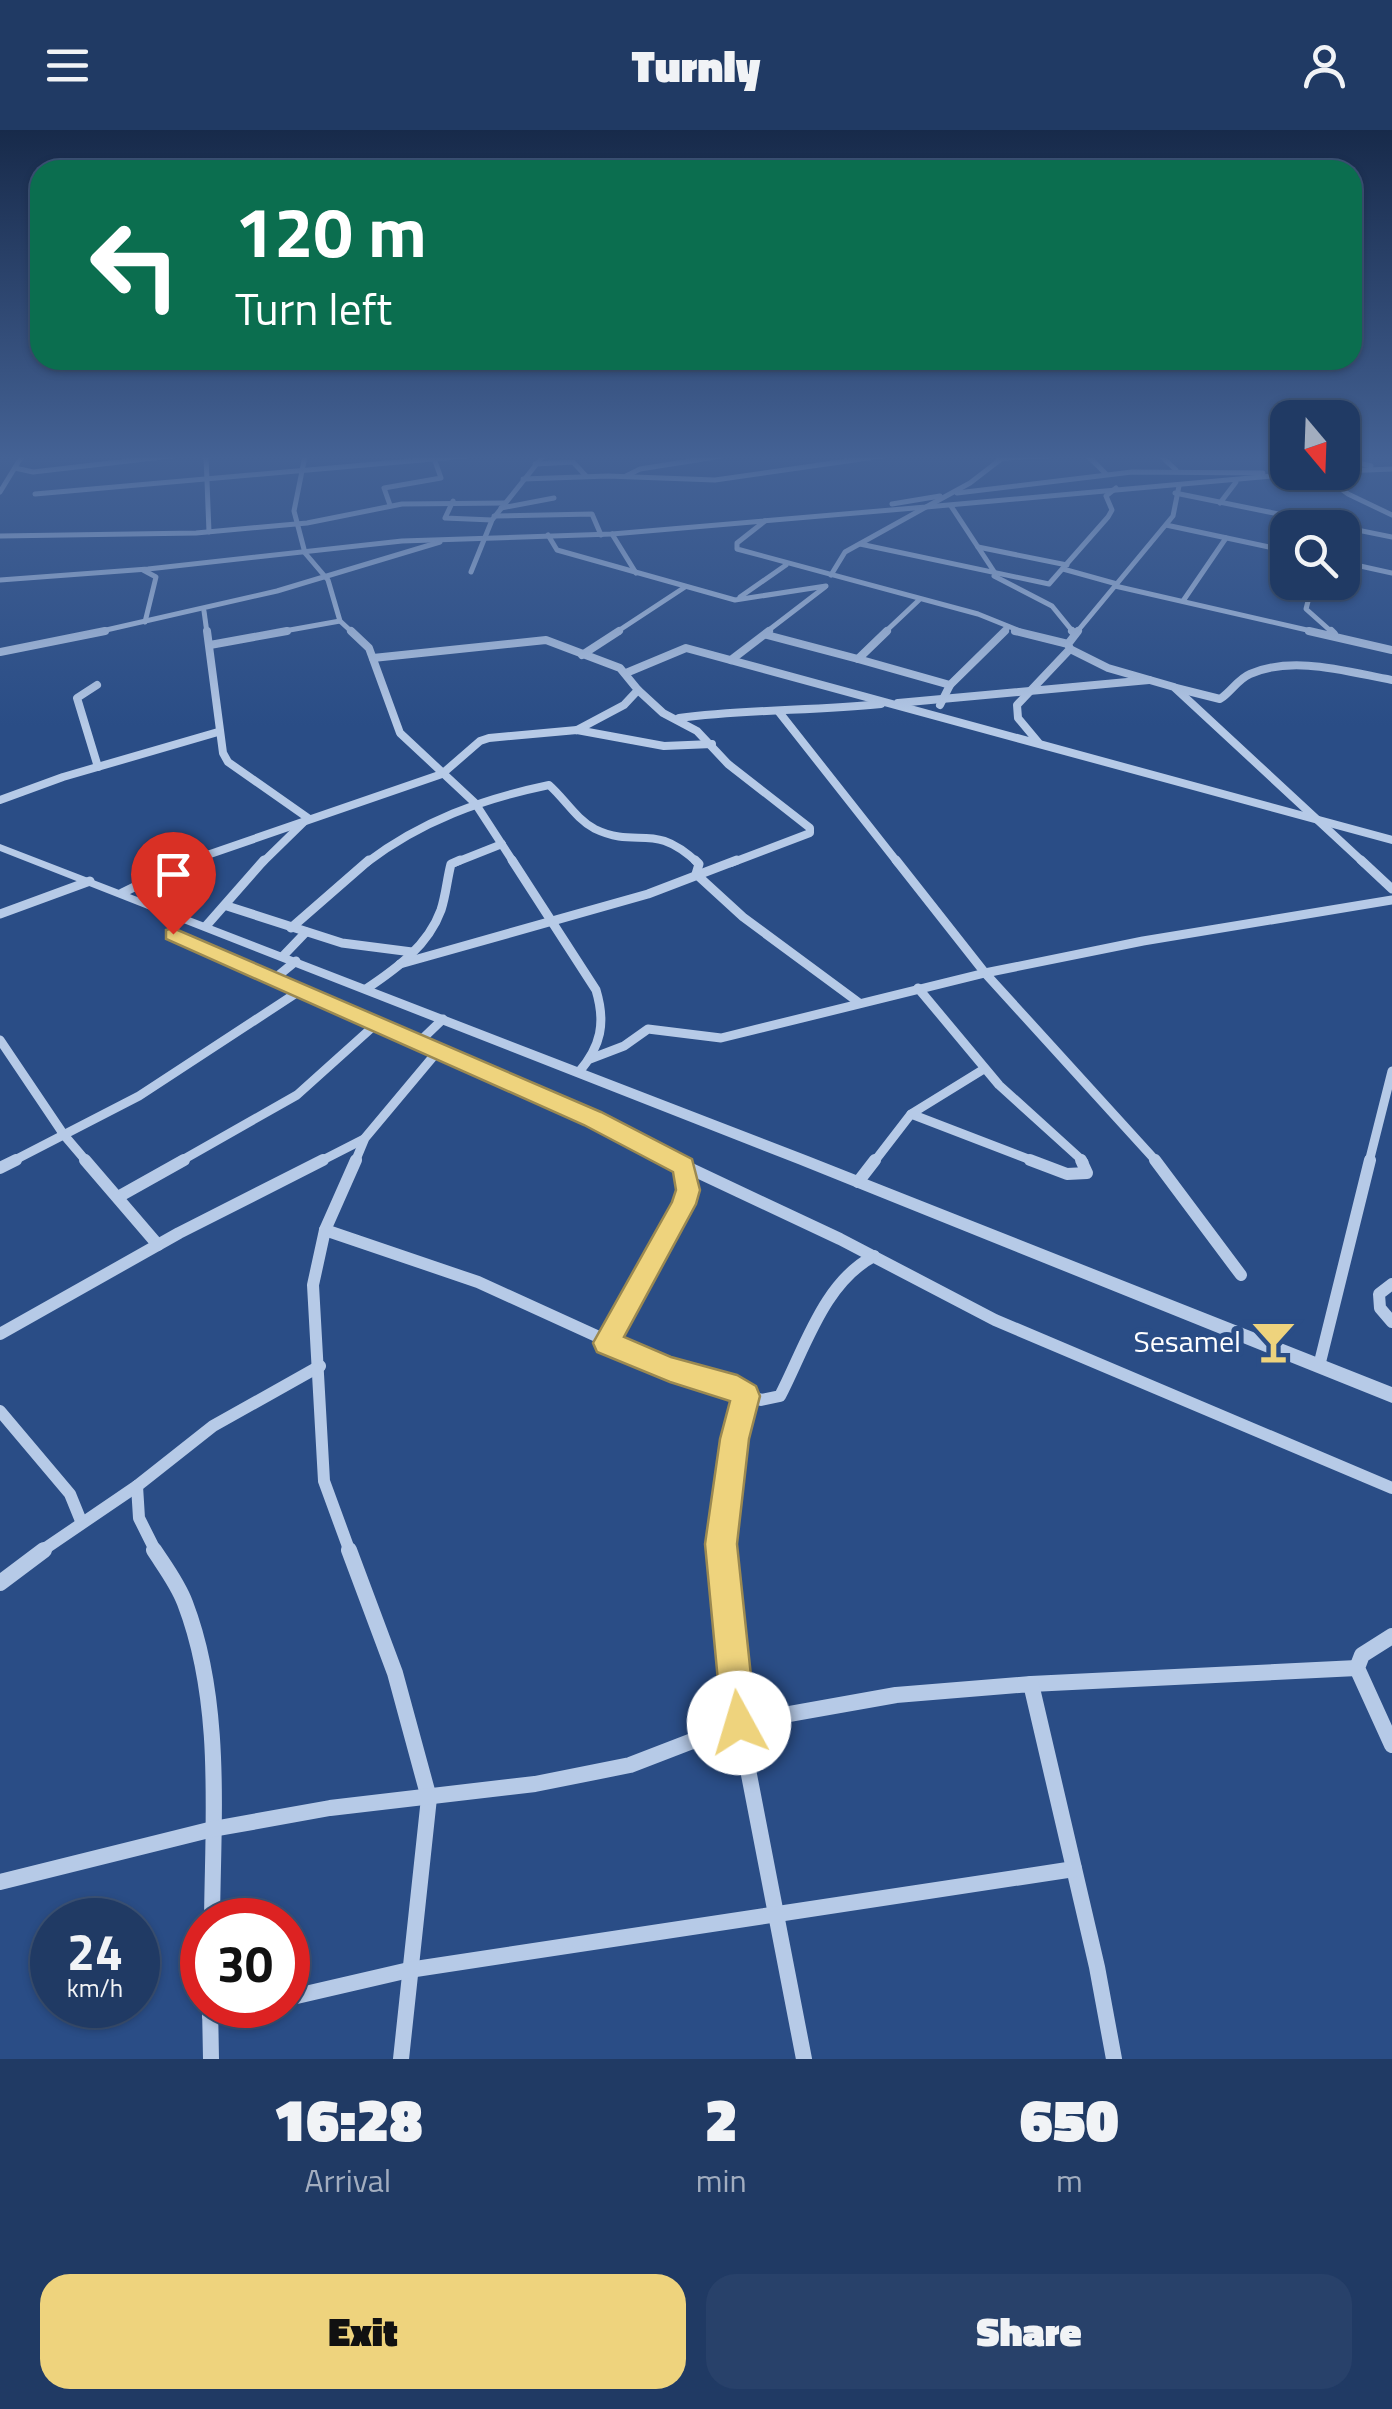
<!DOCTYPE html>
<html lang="en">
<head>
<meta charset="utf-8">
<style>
	body { margin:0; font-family:"Titillium Web",sans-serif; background:#28416a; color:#f1f3f6; height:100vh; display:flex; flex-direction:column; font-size:38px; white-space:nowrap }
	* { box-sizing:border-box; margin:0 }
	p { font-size:32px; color:#a2adbf }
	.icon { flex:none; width:55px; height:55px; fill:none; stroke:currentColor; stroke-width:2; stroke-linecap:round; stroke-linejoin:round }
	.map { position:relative; height:1929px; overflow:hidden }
	.sheet { display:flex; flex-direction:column; background:#203a64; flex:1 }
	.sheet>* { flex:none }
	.guide { position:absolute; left:30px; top:30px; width:1332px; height:210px; border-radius:30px; box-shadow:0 2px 8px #0004,0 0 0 2px #3d5478; background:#0b6e4f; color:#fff; overflow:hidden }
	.needle { width:65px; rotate:161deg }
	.controls { position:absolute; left:1270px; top:270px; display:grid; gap:20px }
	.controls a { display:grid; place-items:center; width:90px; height:90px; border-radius:20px; background:#203a64; box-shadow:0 2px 8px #0004,0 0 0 2px #3d5478; font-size:50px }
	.speed { position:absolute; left:30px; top:1768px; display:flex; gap:20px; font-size:50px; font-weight:700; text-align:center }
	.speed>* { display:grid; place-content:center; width:130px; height:130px; border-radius:50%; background:#203a64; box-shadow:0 2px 8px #0004,0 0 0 2px #3d5478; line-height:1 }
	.speed small { font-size:25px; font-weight:400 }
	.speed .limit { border:15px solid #d22; background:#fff; color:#111 }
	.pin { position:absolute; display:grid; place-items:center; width:85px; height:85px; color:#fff; margin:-102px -42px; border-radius:50% 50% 50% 0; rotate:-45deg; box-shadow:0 0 10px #0007 }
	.pin .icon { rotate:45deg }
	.me { position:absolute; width:110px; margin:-55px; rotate:354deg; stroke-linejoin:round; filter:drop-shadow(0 0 8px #0008) }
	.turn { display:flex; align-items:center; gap:35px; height:210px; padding:0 40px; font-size:45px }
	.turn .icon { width:130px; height:130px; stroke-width:2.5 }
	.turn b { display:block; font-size:70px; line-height:85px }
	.eta { display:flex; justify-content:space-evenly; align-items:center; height:170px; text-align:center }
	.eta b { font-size:60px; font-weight:800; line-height:70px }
	.action { display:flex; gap:20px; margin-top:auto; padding:20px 40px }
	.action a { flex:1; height:115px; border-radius:30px; background:#eed37d; color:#111; font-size:40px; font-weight:800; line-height:115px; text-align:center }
	.action a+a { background:#28416a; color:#f1f3f6 }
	header { display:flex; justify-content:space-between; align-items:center; height:130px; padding:0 40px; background:#203a64; font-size:45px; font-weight:800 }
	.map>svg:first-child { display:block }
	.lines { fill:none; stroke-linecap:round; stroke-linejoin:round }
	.minor-far4 { stroke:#b6cae7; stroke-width:5 }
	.minor-far3 { stroke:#b6cae7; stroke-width:8 }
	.minor-far2 { stroke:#b6cae7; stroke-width:9 }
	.minor-far1 { stroke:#b6cae7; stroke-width:12 }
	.minor { stroke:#b6cae7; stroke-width:16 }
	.tertiary { fill:#b6cae7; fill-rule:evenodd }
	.route { fill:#eed37d; stroke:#9b8951; stroke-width:2.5 }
	.labels { text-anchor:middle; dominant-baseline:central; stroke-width:10; stroke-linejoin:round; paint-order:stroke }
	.near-poi-label { font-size:30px; fill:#fff; stroke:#2a4d86; text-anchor:end }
</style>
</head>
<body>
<header><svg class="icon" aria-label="menu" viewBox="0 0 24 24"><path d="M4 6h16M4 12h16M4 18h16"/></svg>Turnly<svg class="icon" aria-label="person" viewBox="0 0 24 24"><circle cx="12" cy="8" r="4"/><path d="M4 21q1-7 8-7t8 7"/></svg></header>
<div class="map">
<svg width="1392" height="1929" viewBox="0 0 1392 1929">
	<rect width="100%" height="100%" fill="#2a4d86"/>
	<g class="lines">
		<g class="minor-far4">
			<polyline points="206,326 209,402"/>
			<polyline points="305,326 294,381 305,423 328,450 340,491 353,503"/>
			<polyline points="1088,326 1106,344"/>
			<polyline points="1161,326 1176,340"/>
			<polyline points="1003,328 1048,326"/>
			<polyline points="1342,329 1371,336"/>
			<polyline points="535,334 573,332 586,346"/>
			<polyline points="15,338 33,342 171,326"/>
			<polyline points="1342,341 1392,339"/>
			<polyline points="1318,342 1348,364 1392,385"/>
			<polyline points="626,346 640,339 722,326"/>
			<polyline points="523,349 608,346 715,350 882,326"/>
			<polyline points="0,362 22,326"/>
			<polyline points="957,363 1132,342 1263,343"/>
			<polyline points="1175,363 1392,407"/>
			<polyline points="35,364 467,326"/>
			<polyline points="453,371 445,388 492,390"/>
			<polyline points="1220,373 1236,352"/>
			<polyline points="892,374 940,366"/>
			<polyline points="390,375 384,358 441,348 435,331"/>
			<polyline points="951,376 995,443"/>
			<polyline points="501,378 554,368"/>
			<polyline points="494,386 592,384 601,405"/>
			<polyline points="765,391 737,413 737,419 978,484 1025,503"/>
			<polyline points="1166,395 1288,421"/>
			<polyline points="612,404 636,443"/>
			<polyline points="548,405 557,420 735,470 826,456"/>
			<polyline points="0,406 196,403 307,393 402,374 505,373"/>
			<polyline points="860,414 1049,454 1108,387 1112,380 1106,366 1116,358"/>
			<polyline points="978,417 1067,435"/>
			<polyline points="1342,432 1392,443"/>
			<polyline points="1063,439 1117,454"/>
			<polyline points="143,440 156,447 145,492"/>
			<polyline points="471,442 492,390 543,326"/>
			<polyline points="831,445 845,422 926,377 1305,343"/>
			<polyline points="994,446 1052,476 1074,503"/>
			<polyline points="0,450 148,439 402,411 612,404 926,377 970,353 1005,326"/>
			<polyline points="1313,452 1306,479 1333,503"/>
			<polyline points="1115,456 1320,503"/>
			<polyline points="740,467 786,435"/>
			<polyline points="1183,471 1226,408"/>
			<polyline points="204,481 207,503"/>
			<polyline points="93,503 277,461 440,412"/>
			<polyline points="273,503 340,491"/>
			<polyline points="615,503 685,457"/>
			<polyline points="765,503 825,457"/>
			<polyline points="884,503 919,470"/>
			<polyline points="1003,503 1007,499"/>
			<polyline points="1076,503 1173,386 1179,356"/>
		</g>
		<g class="minor-far3">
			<polyline points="207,501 223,623 228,632 308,688"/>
			<polyline points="351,501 369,518 400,603 475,673 514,733"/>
			<polyline points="887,501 858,529 950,555"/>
			<polyline points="1015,501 1068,514"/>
			<polyline points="1072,501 1075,504"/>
			<polyline points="1309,501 1392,520"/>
			<polyline points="1331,501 1334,504"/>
			<polyline points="767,505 858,529"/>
			<polyline points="210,515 287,501"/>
			<polyline points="1070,519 1108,538 1174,557 1364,733"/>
			<polyline points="0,522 105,501"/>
			<polyline points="582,525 619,501"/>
			<polyline points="373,528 546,510 620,538 638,560 624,575 577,600"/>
			<polyline points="731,530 769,501"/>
			<polyline points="626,543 686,518 1392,710"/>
			<polyline points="97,555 77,568 98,637"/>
			<path d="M1176 558 1220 569C1231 562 1238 549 1250 544 1293 525 1348 542 1392 550"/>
			<polyline points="638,560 663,583 697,601 728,634 810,698 810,703 731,733"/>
			<polyline points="898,573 1149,550"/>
			<polyline points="940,575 950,555 1005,501"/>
			<polyline points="779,582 898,733"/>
			<path d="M679 588C746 579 814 581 881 574"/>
			<polyline points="1038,612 1018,588 1017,575 1070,519 1068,514 1078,501"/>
			<polyline points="0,670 63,647 218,602"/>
			<polyline points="184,733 442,644 480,611 489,608 577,600 664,616 712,614"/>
			<polyline points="262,733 307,689"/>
			<path d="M366 733C421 691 482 669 549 655 565 669 576 689 595 699 639 720 652 690 698 733"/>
			<polyline points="454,733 502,714"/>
		</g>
		<g class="minor-far2">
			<path d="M512 730 596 860C606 893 601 916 579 942"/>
			<polyline points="695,730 699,734 696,744 743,787 858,872"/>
			<polyline points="896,730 985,843 1157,1032"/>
			<polyline points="1361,730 1392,759"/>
			<polyline points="122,763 189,730"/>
			<polyline points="227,776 342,813 412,822"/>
			<polyline points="0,784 90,751"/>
			<polyline points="183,787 172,800 176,807 593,989 676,1032"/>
			<polyline points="206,796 264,730"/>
			<polyline points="291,798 369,730"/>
			<polyline points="283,826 306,802"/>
			<polyline points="400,834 648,764 737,730"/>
			<polyline points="274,849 296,831"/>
			<polyline points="918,858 999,955 1084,1032"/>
			<path d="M366 859C396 839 428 816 441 780 446 765 447 749 451 734L460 730"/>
			<polyline points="0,910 64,1005 87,1032"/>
			<polyline points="418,913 443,889"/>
			<polyline points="590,929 624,916 648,899 721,908 985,843 1143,811 1392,770"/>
			<polyline points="911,984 1036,1032"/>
			<polyline points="11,1032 139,966 301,860"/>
			<polyline points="179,1032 297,965 376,894"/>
			<polyline points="319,1032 364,1009"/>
			<polyline points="355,1032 365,1008 437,922"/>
			<polyline points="874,1032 911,984 984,939"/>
			<polyline points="1369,1032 1392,941"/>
		</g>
		<g class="minor-far1">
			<polyline points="85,1030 158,1115"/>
			<polyline points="672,1030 840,1109 995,1190 1392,1358"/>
			<polyline points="1030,1030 1067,1044 1087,1043 1081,1030"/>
			<polyline points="1155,1030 1241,1145"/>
			<polyline points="0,1038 16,1030"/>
			<polyline points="858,1052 875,1030"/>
			<polyline points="118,1067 184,1030"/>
			<path d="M325 1100 478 1152 669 1239 712 1249 761 1270 780 1266C805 1218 824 1152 874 1126"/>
			<polyline points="1392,1154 1379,1164 1380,1178 1392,1192"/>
			<polyline points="0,1204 179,1103 323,1030"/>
			<polyline points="607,1213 684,1074 688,1059 684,1036"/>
			<polyline points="1319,1236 1370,1030"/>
			<polyline points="0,1281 70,1364 81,1391"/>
			<polyline points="137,1356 139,1388 156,1422"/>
			<polyline points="40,1422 137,1356 213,1296 320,1236"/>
			<polyline points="350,1422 324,1351 313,1155 325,1100 356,1030"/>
			<polyline points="722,1422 734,1309 746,1266"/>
		</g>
		<g class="minor">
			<path d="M154 1420C165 1437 178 1454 185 1473 223 1572 213 1687 212 1790"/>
			<polyline points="349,1420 395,1543 429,1668 401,1929"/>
			<polyline points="722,1420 739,1593 804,1929"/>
			<polyline points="0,1453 44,1420"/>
			<polyline points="1392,1506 1362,1525 1357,1538 1392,1615"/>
			<polyline points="1031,1554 1357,1538"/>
			<polyline points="0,1752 213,1699 330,1678 535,1654 630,1635 739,1593 896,1565 1031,1554 1097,1837 1114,1929"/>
			<polyline points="288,1868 409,1840 1074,1739"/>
			<polyline points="210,1875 211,1929"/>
			<polyline points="210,1886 257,1875"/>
		</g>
		<polygon class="tertiary" points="0,714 808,1026 1392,1257 1392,1273 798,1034 0,721"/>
	</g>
	<linearGradient id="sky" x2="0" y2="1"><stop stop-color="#172a4a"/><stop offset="0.55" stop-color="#446295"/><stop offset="1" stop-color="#446295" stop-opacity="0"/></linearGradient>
	<rect width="1392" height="596" fill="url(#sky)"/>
	<polygon class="route" points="173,798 601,982 692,1029 700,1060 696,1074 624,1207 671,1227 737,1245 756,1256 760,1266 749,1309 737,1414 756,1593 751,1605 739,1610 727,1605 722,1593 705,1414 720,1309 730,1271 670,1252 597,1222 593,1213 672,1072 676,1060 673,1042 584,995 166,809 166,800"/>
	<defs>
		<symbol id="bar-bare" viewBox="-9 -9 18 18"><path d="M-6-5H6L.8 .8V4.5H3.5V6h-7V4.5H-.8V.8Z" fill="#eed37d" stroke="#2a4d86" stroke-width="2.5" paint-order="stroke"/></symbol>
	</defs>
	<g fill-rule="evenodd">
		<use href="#bar-bare" x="1242" y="1180" width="63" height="63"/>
	</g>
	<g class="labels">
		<g class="near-poi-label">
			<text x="1241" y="1211">Sesamel</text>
		</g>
	</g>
</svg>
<div class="controls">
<a><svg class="needle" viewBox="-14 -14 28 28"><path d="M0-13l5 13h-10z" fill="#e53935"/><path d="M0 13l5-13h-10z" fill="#a2adbf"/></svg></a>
<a><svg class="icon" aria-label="search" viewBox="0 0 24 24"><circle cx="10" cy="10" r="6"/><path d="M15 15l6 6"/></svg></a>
</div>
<div class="speed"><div>24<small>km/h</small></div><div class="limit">30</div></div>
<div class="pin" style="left:173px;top:804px;background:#d93025"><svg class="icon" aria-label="arrive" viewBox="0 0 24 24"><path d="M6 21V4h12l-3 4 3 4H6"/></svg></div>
<svg class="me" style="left:739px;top:1593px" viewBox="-20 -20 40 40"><circle r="19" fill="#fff"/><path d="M0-13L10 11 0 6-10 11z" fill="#eed37d"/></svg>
<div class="guide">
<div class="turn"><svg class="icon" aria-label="left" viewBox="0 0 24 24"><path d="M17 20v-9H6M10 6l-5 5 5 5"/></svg><div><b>120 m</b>Turn left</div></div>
</div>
</div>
<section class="sheet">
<div class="eta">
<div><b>16:28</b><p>Arrival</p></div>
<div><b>2</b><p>min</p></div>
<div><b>650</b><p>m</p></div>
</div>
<div class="action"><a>Exit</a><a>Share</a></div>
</section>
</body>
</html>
